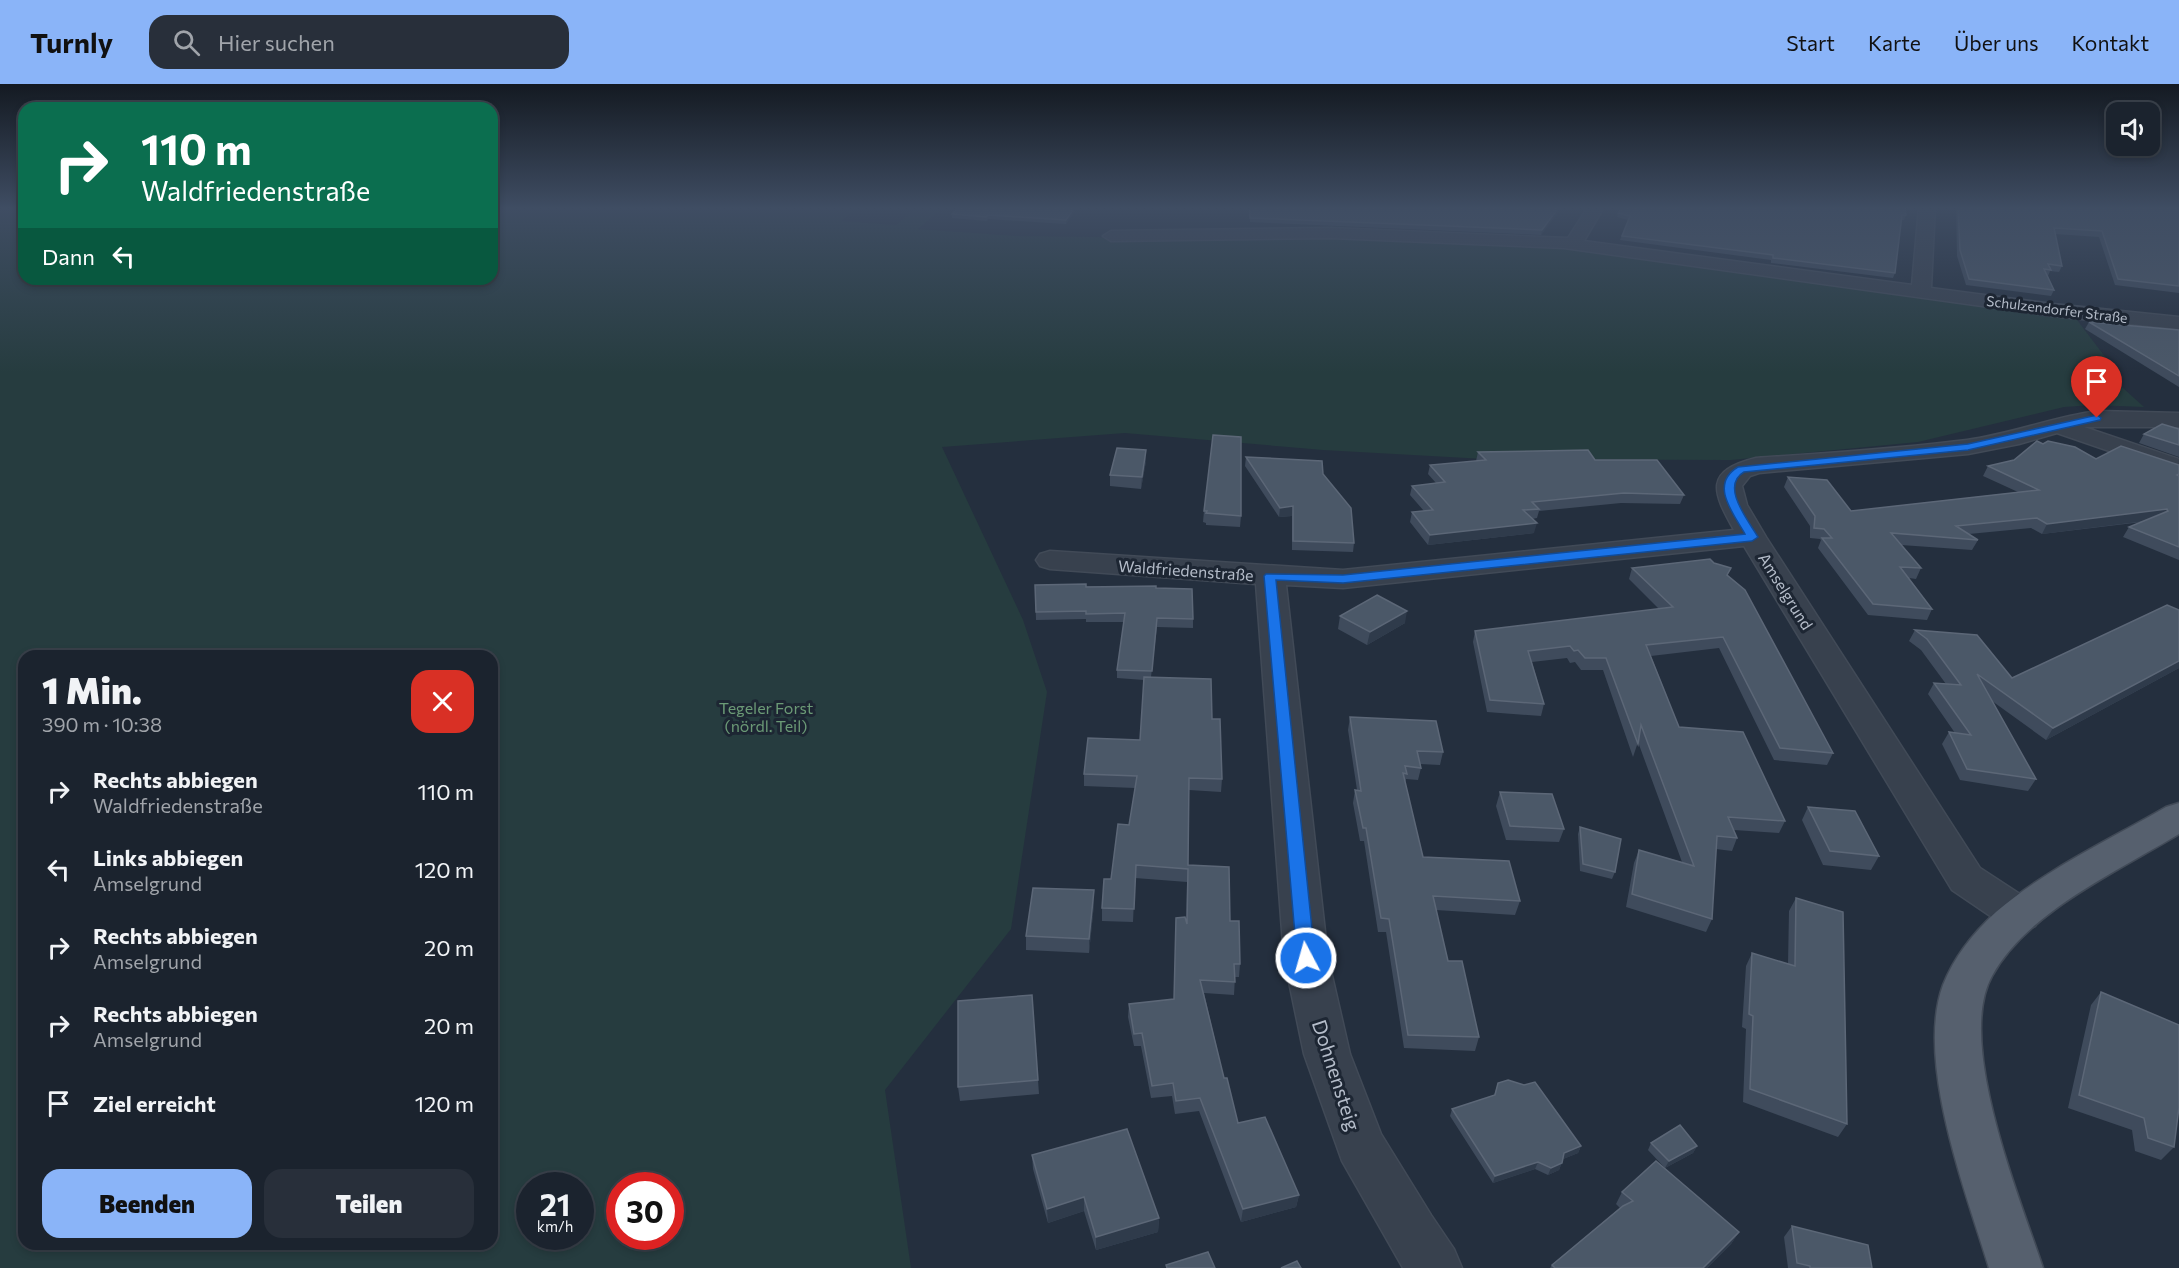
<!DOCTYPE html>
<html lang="de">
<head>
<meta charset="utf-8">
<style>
	body { margin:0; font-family:Commissioner,sans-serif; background:#282f3a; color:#f1f3f6; height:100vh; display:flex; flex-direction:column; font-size:22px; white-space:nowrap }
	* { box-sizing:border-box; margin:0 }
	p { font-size:20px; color:#a0a4aa }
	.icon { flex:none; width:33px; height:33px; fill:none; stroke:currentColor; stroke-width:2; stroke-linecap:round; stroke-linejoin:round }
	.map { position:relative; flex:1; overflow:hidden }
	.sheet { position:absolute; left:18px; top:566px; width:480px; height:600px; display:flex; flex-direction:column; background:#1b232e; border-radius:18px; box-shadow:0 3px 9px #0003,0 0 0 2px #39404a }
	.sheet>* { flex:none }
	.hud { position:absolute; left:18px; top:18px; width:480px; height:183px; border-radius:18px; box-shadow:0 3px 9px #0003,0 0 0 2px #39404a; background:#0b6e4f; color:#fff; overflow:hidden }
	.tools { position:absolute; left:2106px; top:18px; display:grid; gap:12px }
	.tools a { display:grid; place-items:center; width:54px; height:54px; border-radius:12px; background:#1b232e; box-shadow:0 3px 9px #0003,0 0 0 2px #39404a; font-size:30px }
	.speed { position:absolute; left:516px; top:1088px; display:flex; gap:12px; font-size:30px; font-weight:700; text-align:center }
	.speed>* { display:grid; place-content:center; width:78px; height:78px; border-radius:50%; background:#1b232e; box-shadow:0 3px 9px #0003,0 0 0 2px #39404a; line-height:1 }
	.speed small { font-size:15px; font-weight:400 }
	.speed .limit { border:9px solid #d22; background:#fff; color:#111 }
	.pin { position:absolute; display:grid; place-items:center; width:51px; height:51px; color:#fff; margin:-62px -26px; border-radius:50% 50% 50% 0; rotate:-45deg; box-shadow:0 0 6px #0007 }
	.pin .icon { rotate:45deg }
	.me { position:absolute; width:66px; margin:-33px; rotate:354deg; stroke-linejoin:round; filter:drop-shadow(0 0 4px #0008) }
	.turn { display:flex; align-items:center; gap:21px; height:126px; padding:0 24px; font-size:27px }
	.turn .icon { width:78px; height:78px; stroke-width:2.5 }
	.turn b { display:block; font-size:42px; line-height:51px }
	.then { display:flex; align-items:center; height:57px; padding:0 24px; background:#0003; gap:12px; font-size:22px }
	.round { display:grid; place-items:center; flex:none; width:63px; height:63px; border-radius:18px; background:#282f3a }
	.headline { display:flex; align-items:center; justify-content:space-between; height:102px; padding:0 24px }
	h1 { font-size:36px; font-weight:800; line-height:45px }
	.action { display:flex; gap:12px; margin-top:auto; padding:12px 24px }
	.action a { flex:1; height:69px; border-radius:18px; background:#8ab4f8; color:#111; font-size:24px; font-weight:800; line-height:69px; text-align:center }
	.action a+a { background:#282f3a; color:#f1f3f6 }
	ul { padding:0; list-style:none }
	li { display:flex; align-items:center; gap:18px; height:78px; padding:0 24px }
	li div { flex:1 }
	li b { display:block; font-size:22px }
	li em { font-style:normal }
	header { display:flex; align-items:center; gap:36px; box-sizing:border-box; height:84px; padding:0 30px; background:#8ab4f8; color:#111 }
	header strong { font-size:28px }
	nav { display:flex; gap:33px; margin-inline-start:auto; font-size:21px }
	.search { width:420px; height:54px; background:#282f3a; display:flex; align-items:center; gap:15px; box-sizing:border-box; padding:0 21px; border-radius:18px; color:#a0a4aa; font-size:22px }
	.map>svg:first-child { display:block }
	.green { fill:#263c3f; fill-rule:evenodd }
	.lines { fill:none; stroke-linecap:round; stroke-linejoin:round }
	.minor-casing { stroke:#414a57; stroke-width:3 }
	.major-casing { stroke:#414a57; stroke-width:3 }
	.minor { fill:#38414e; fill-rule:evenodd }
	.major { fill:#56606e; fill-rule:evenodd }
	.wall { fill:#3f4b5c }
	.shaded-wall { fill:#2f3b4b }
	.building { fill:#4b5868; stroke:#5c6777; stroke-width:1.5 }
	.route { fill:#1a73e8; stroke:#114b97; stroke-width:1.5 }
	.labels { text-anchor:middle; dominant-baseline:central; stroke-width:6; stroke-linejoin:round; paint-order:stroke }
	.far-street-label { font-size:14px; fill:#b4bcc9; stroke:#1d2633 }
	.street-label { font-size:16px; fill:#b4bcc9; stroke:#1d2633 }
	.park-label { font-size:16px; fill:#6b9a76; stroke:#1d2633 }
	.near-street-label { font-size:20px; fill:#b4bcc9; stroke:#1d2633 }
</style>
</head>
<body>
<header>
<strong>Turnly</strong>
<div class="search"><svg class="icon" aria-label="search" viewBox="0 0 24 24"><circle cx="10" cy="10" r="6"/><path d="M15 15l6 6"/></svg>Hier suchen</div>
<nav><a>Start</a><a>Karte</a><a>Über uns</a><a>Kontakt</a></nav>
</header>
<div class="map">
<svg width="2179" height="1184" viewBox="0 0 2179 1184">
	<rect width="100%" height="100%" fill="#242f3e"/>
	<path class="green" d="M0 123H24V195H492V123H859L841 137 896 141 918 123H944L918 145 1016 152 1169 154 1333 152 1551 160 2021 225 2077 236 2109 278 2093 277 2144 323 2093 321 2064 323 1918 358 1731 376 1485 375 1323 366 1125 349 942 363 1023 536 1047 608 1011 845 885 1006 911 1184H0ZM24 572H492V1160H24ZM530 1101H580V1152H530ZM620 1101H670V1152H620Z"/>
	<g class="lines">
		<defs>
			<g id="minor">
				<polygon points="1588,123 1604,123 1584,157 1912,201 1919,123 1935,123 1931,204 2053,220 2179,233 2179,245 2053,232 1564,164 1331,154 1111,157 1103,152 1111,147 1331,144 1568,154"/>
				<path d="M2097 327 2179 329V343H2084L2179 375V391L2057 349 2019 360 1968 370 1759 389 1750 392 1742 402 1747 421 1766 453 1980 784 2035 820 2041 831 2035 842 2020 847 2005 842 1952 806 1744 462 1343 504 1286 501 1328 874 1350 970 1381 1050 1431 1131 1454 1165 1462 1184H1403L1342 1077 1304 970 1284 874 1256 500 1050 485 1040 482 1036 476 1040 470 1050 467 1343 486 1734 446C1712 407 1704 387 1756 374 1826 369 1897 365 1967 356 2011 350 2053 333 2097 327Z"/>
			</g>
			<path id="major" d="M2179 719V750C2118 787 2027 828 1992 892 1955 958 2021 1117 2043 1184H1989C1966 1108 1915 977 1943 901 1954 873 1974 848 1996 828 2046 785 2109 756 2166 723Z"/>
		</defs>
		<use href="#minor" class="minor-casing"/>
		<use href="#major" class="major-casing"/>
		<use href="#minor" class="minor"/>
		<use href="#major" class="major"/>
	</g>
	<g class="wall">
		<polygon points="960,123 1078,123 1066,140 988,135 987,137 952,134 952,130"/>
		<polygon points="1249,123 1562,123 1541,151 1250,138"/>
		<polygon points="1956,123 2179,123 2179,209 2115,201 2099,153 2055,150 2062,182 2059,188 2050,187 2048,192 2054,206 2051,212 1966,201 1957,172"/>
		<polygon points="1618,129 1906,131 1904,136 1901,136 1895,189 1893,194 1771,179 1771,176 1620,156 1628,136 1617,133"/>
		<polygon points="2089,238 2179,246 2179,303 2085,245"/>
		<polygon points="2179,345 2179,373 2139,359 2144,350"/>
		<polygon points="2043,360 2096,375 2179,381 2179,476 2123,453 2129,443 2142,438 2042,450 2031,444 1969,450 1978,456 1972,466 1901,461 1921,484 1916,495 1909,494 1932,525 1927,536 1868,531 1818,464 1821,456 1820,455 1810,454 1810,442 1784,403 1788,393 1851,427 2018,408 1983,392 1988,382 2014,376"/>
		<polygon points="1478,368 1595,376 1684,411 1680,420 1621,419 1539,427 1537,434 1532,435 1534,449 1428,461 1410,438 1412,428 1424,427 1410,411 1412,402 1436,399 1428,390 1430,381 1476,377"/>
		<polygon points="1246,373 1323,390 1354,459 1353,468 1292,466 1292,432 1279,433 1245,382"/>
		<polygon points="1146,377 1141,405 1110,402 1110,391"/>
		<polygon points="1204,427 1241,432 1240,443 1206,441 1206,439 1203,438"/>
		<polygon points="1632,484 1728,492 1833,669 1827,681 1774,676 1719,564 1651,572 1679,643 1785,737 1779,749 1734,746 1737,754 1732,767 1716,765 1712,835 1706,848 1626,823 1634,779 1639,766 1682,778 1638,658 1633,673 1603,586 1581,586 1575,578 1570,579 1567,574 1532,578 1544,620 1541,632 1487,628 1473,558 1475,547 1659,525 1629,495"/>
		<polygon points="1035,501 1156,504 1193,535 1193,544 1157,543 1151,593 1212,635 1222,695 1221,708 1189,706 1188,781 1230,837 1240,880 1239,893 1235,893 1234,911 1204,909 1224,994 1238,1039 1299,1111 1296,1123 1241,1138 1199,1027 1175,1030 1172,1012 1151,1014 1141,962 1134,962 1128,933 1129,920 1174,915 1176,834 1186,838 1187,798 1135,794 1133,838 1102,837 1102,824 1129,741 1135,704 1084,702 1084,690 1140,656 1144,596 1117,594 1117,586 1124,538 1086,538 1086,535 1036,536"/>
		<polygon points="2179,526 2179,584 2046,656 1992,617 2036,695 2028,707 1960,696 1942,660 1949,648 1955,649 1928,610 1934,599 1946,600 1921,566 1909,557 1915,546 2012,594"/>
		<polygon points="1340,532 1405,539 1367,561 1338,545"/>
		<polygon points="1350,633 1443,668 1440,681 1420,680 1421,684 1418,696 1406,695 1405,699 1423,773 1520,817 1515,831 1436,826 1448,877 1479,953 1475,967 1404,964 1386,848 1378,848 1364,757 1360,757 1353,719 1355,706 1357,706 1348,646"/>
		<polygon points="1500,708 1564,745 1559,758 1506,756 1496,722"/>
		<polygon points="1808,723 1879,772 1871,786 1823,781 1802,736"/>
		<polygon points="1580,743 1615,788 1612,795 1580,787 1578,750"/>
		<polygon points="1796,814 1847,1040 1838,1053 1743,1018 1746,945 1742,943 1746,882 1752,869 1788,880 1789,827"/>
		<polygon points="1094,820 1089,869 1026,866 1026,852"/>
		<polygon points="2101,908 2174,1063 2161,1076 2135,1067 2132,1046 2068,1024 2091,921"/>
		<polygon points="1032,911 1039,1010 960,1017 958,1003"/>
		<polygon points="1498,999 1581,1062 1578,1069 1563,1075 1559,1086 1548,1091 1535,1085 1493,1099 1450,1032 1452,1025 1494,1011"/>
		<polygon points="1651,1059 1697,1062 1693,1069 1665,1084 1648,1066"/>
		<polygon points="1032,1071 1159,1134 1158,1148 1096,1166 1084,1127 1048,1139 1033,1085"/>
		<polygon points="1622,1108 1739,1148 1731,1160 1707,1184 1550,1184 1552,1181 1620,1124 1616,1120"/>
		<polygon points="1792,1142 1872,1184 1788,1184 1784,1153"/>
	</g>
	<g class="shaded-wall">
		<polygon points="1075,123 1078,123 1066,140 1066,136"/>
		<polygon points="1559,123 1562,123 1541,151 1542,146"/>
		<polygon points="1146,366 1146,377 1141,405 1142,393"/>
		<polygon points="1293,422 1292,432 1279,433 1280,424"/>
		<polygon points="2167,425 2161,435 2042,450 2047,440"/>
		<polygon points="1537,439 1534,449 1428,461 1430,451"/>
		<polygon points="1407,527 1405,539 1367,561 1370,548"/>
		<polygon points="2179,577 2179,584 2046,656 2053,644"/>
		<polygon points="1094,806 1094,820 1089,869 1089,855"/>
		<polygon points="1581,1062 1578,1069 1561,1076 1564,1069"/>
		<polygon points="1697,1062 1693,1069 1665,1084 1669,1077"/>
		<polygon points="1538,1078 1535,1085 1493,1099 1495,1092"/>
		<polygon points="1562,1079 1559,1086 1548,1091 1551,1084"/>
		<polygon points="1299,1111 1296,1123 1241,1138 1243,1125"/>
		<polygon points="1084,1113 1084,1127 1048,1139 1047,1125"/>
		<polygon points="1159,1134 1158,1148 1096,1166 1096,1153"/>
		<polygon points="1739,1148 1731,1160 1707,1184 1703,1184"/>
	</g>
	<g class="building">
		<polygon points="960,123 1075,123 1066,136 988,131 986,133 952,130"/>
		<polygon points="1250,123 1559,123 1542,146 1250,134"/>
		<polygon points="1622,123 1905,123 1906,131 1902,131 1895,189 1773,174 1773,171 1622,152 1630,132 1618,129"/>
		<polygon points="1958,123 2179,123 2179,202 2118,195 2102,147 2054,144 2062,182 2048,180 2051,186 2044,185 2054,206 1969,195 1960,166"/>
		<polygon points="2089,238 2179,246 2179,292"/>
		<polygon points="2162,340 2179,345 2179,361 2144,350"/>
		<polygon points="1213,351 1241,353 1241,432 1206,429 1207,427 1204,427"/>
		<polygon points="2037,357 2043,360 2048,357 2075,363 2096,375 2121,362 2179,381 2179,390 2177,391 2179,392 2179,463 2129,443 2168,427 2167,425 2047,440 2037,434 1956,442 1978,456 1891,449 1921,484 1900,483 1932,525 1873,520 1822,454 1832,454 1824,445 1814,444 1815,432 1788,393 1827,396 1851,427 2039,406 1988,382 2014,376"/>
		<polygon points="1117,364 1146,366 1142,393 1110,391"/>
		<polygon points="1588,366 1595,376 1657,376 1684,411 1624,409 1532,418 1539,425 1523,426 1537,439 1430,451 1412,428 1433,426 1412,402 1445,398 1430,381 1486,376 1478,368"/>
		<polygon points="1246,373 1322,377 1323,390 1351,424 1354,459 1293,457 1293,422 1280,424"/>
		<polygon points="1710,475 1714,479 1731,484 1727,491 1745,506 1833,669 1780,664 1723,553 1646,561 1679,643 1743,648 1785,737 1728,733 1737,754 1717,752 1712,835 1632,810 1639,766 1694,782 1641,641 1638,660 1606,574 1585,574 1578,566 1574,567 1570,562 1528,567 1544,620 1490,616 1475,547 1673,523 1632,484"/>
		<polygon points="1086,500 1086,503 1156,502 1156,504 1192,505 1193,535 1157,534 1152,587 1117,586 1125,529 1086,530 1086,527 1036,528 1035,501"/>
		<polygon points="1377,511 1407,527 1370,548 1340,532"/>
		<polygon points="2167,521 2179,526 2179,577 2053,644 1977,590 2036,695 1967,685 1949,648 1971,651 1934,599 1961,601 1927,555 1915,546 1977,551 2012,594"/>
		<polygon points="1144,593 1211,595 1212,635 1220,635 1222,695 1189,694 1188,781 1229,783 1230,837 1239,837 1240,880 1234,880 1235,898 1200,896 1224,994 1227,994 1238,1039 1265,1033 1299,1111 1243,1125 1200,1014 1176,1017 1173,999 1152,1002 1142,949 1134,950 1129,920 1174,915 1176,834 1185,833 1187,840 1188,785 1136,781 1134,825 1102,824 1104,795 1111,795 1118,740 1129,741 1137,692 1084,690 1088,654 1140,656"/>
		<polygon points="1350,633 1436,637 1443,668 1417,667 1421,684 1405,682 1407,690 1403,689 1423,773 1509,777 1520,817 1433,812 1448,877 1462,877 1479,953 1408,951 1389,835 1381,834 1366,744 1363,744 1355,706 1361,707"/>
		<polygon points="1500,708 1552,710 1564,745 1510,742"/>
		<polygon points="1808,723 1855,727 1879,772 1830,767"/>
		<polygon points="1580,743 1621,755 1615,788 1583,780"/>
		<polygon points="1033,804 1094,806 1089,855 1026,852"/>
		<polygon points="1796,814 1843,828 1847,1040 1750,1005 1753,932 1749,930 1752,869 1795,882"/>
		<polygon points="2101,908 2179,941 2179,1023 2174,1063 2148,1054 2144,1034 2079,1011"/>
		<polygon points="1032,911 1038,996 958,1003 958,917"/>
		<polygon points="1508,996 1524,1001 1535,998 1581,1062 1564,1069 1562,1079 1551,1084 1538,1078 1495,1092 1452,1025 1495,1011 1498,999"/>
		<polygon points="1680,1041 1697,1062 1669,1077 1651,1059"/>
		<polygon points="1127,1045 1159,1134 1096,1153 1084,1113 1047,1125 1032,1071"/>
		<polygon points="1656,1077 1739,1148 1703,1184 1555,1184 1552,1181 1623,1122 1633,1117 1622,1108"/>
		<polygon points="1792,1142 1868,1161 1872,1184 1810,1184 1810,1182 1797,1179"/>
		<polygon points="1208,1168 1215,1184 1167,1184 1166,1181"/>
		<polygon points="1297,1177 1301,1184 1281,1184"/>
	</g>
	<linearGradient id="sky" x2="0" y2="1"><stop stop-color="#141a22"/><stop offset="0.43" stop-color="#3f4d63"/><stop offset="1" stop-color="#3f4d63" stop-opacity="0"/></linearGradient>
	<rect width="2179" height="289" fill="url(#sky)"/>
	<path class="route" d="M2097 331 2101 334 2100 336 1968 366 1744 388C1720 402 1748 436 1758 453L1752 457 1343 499 1276 496 1315 874 1313 879 1306 881 1300 879 1297 874 1264 492 1266 490 1343 491 1745 450C1733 429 1709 400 1738 383L1968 360Z"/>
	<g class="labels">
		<g class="far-street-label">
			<text transform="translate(2057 225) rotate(7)">Schulzendorfer Straße</text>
		</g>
		<g class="street-label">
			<text transform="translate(1186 486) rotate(4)">Waldfriedenstraße</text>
			<text transform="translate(1786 507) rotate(58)">Amselgrund</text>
		</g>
		<g class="park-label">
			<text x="766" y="623">Tegeler Forst<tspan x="766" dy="18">(nördl. Teil)</tspan></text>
		</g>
		<g class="near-street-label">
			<text transform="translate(1337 991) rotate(72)">Dohnensteig</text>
		</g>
	</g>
</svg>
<div class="tools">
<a><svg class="icon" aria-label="sound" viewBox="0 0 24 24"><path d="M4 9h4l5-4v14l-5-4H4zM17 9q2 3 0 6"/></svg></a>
</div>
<div class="speed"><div>21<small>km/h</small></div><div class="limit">30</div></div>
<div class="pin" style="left:2097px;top:334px;background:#d93025"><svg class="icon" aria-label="arrive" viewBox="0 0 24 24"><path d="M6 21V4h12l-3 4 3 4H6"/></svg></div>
<svg class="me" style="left:1306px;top:874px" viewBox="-20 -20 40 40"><circle r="17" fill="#1a73e8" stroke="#fff" stroke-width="3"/><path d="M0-11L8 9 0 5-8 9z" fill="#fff"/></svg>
<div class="hud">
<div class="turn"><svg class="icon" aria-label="right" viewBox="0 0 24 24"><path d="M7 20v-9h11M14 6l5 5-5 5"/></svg><div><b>110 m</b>Waldfriedenstraße</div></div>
<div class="then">Dann<svg class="icon" aria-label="left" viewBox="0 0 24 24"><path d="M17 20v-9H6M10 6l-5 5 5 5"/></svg></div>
</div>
<section class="sheet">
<div class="headline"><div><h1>1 Min.</h1><p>390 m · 10:38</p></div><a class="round" style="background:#d93025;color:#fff"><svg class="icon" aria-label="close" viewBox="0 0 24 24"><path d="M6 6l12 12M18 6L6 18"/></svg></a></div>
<ul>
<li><svg class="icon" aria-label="right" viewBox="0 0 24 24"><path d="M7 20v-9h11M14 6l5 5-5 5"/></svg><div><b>Rechts abbiegen</b><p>Waldfriedenstraße</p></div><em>110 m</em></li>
<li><svg class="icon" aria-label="left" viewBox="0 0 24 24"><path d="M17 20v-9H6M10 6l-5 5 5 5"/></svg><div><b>Links abbiegen</b><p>Amselgrund</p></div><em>120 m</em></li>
<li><svg class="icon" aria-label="right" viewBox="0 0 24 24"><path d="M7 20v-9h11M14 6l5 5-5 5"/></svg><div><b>Rechts abbiegen</b><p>Amselgrund</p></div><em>20 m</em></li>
<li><svg class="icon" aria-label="right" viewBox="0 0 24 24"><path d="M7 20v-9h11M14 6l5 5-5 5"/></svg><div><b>Rechts abbiegen</b><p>Amselgrund</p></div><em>20 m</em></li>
<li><svg class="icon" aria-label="arrive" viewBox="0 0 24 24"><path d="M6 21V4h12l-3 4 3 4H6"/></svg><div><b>Ziel erreicht</b></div><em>120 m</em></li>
</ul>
<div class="action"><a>Beenden</a><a>Teilen</a></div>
</section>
</div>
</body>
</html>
